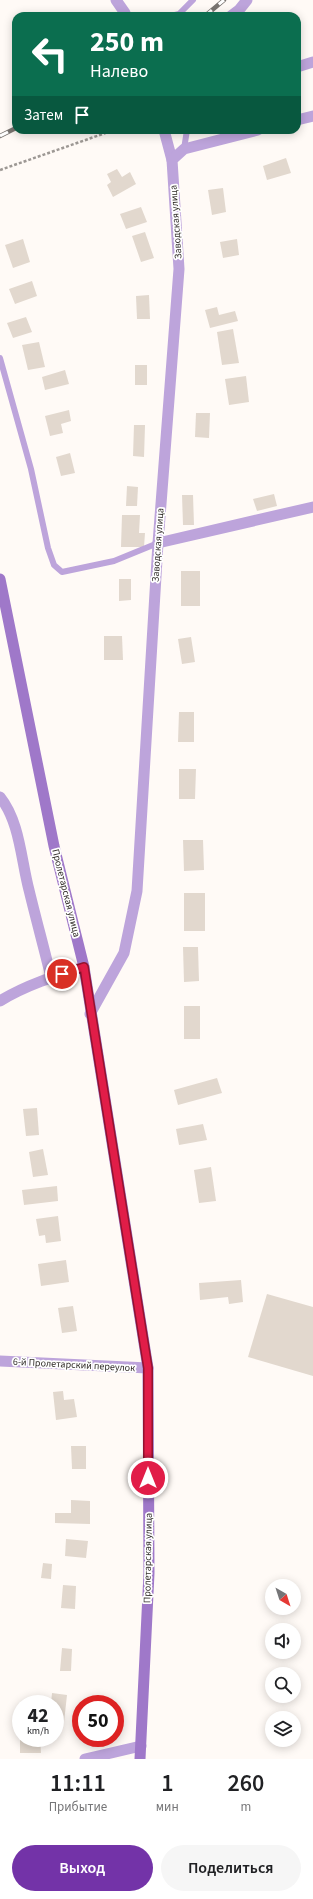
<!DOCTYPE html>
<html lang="ru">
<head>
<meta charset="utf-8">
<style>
	body { margin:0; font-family:"Source Sans 3",sans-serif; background:#f6f6f6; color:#202124; height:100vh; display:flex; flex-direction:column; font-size:15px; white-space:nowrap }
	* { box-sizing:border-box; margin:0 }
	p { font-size:13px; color:#757577 }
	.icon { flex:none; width:22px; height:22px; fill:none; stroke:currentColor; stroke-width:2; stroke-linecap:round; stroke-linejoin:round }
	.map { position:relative; height:1759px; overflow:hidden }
	.sheet { display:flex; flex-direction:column; background:#fff; flex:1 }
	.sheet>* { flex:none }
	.top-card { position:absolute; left:12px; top:12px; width:289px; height:122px; border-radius:12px; box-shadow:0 2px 10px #0003; background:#0b6e4f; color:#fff; overflow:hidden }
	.needle { width:26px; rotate:141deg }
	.tools { position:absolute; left:265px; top:1579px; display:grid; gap:8px }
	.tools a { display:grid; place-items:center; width:36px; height:36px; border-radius:50%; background:#fff; box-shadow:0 2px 10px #0003; font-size:20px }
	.speed { position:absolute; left:12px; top:1695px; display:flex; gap:8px; font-size:20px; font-weight:700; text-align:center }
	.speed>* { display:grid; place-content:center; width:52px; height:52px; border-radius:50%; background:#fff; box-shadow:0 2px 10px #0003; line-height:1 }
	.speed small { font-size:10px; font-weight:400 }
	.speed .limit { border:6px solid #d22; background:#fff; color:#111 }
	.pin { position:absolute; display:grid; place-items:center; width:34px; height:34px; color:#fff; margin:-17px; border:2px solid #fff; border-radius:50%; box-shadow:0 1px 4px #0007 }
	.me { position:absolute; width:44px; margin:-22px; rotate:0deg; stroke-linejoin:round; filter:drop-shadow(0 0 3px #0008) }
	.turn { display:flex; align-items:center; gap:14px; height:84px; padding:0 12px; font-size:18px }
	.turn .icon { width:52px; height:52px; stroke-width:2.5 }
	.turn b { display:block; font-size:28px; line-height:34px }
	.then { display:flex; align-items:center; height:38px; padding:0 12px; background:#0003; gap:8px; font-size:15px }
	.eta { display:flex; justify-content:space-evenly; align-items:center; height:68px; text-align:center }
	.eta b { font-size:24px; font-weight:600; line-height:28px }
	.button { display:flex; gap:8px; margin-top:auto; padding:8px 12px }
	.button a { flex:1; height:46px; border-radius:24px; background:#7333a8; color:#fff; font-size:16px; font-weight:600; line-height:46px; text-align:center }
	.button a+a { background:#f6f6f6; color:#202124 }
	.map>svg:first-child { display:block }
	.building { fill:#e2d8ce }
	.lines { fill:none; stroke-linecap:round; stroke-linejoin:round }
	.path { stroke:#9d9894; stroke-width:2.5; stroke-dasharray:3 2; stroke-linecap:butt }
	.service { stroke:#bda4db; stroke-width:6 }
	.minor { stroke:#bda4db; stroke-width:11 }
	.secondary { stroke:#9f78c9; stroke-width:11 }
	.rail-casing { stroke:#797470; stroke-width:4.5 }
	.rail { stroke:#fff; stroke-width:3; stroke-dasharray:9; stroke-linecap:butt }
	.route-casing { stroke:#92132f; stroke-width:10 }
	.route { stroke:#e11d48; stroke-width:7 }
	.labels { text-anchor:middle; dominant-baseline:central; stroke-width:3.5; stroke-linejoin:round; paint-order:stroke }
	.street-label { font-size:10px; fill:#322e2a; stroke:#fff }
</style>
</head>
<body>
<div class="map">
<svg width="313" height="1759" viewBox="0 0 313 1759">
	<rect width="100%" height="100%" fill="#fffaf6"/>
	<g class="building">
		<polygon points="286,158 291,173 267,180 263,166"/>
		<polygon points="117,169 122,177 130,172 136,184 113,197 107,185 111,182 107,174"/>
		<polygon points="223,188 226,212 212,215 208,190"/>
		<polygon points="141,207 147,222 126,229 120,214"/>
		<polygon points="145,232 154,258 141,262 132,236"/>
		<polygon points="23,239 30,262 13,268 5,245"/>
		<polygon points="237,239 239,255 223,258 220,242"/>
		<polygon points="32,281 37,296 15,304 9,289"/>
		<polygon points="149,295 150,319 137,319 136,296"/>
		<polygon points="217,307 219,315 235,311 238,321 210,328 205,310"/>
		<polygon points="26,317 32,332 13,338 7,323"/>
		<polygon points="233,329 239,363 222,365 217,332"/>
		<polygon points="39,342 45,367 28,370 22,345"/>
		<rect x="135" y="365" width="12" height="20"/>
		<polygon points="65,370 69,384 45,390 42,377"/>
		<polygon points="246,376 249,402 229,405 225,379"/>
		<polygon points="69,410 71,421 61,424 63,433 50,436 45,416"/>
		<polygon points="196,413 210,413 209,438 195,437"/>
		<polygon points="134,425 145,425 144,457 133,456"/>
		<polygon points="70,453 75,473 61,476 56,457"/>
		<polygon points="127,486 138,487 137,506 126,506"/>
		<polygon points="274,494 277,506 257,511 253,499"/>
		<polygon points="182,495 193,495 194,525 183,525"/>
		<polygon points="122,515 140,515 139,533 145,533 144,547 121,547"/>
		<rect x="181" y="571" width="19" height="35"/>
		<polygon points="119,579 131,579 131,600 119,601"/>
		<polygon points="104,636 122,636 123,660 104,660"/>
		<polygon points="191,637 195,662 182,664 178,639"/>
		<polygon points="179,712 194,712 194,742 178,742"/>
		<polygon points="179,769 196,769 195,799 179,799"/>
		<polygon points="183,840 203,840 204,870 184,871"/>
		<rect x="184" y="893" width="21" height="38"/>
		<polygon points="183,947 198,947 199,981 184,982"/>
		<rect x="184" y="1006" width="16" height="33"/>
		<polygon points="217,1078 222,1093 178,1105 174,1090"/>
		<polygon points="37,1108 39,1135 26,1136 23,1109"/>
		<polygon points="203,1124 207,1140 179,1145 176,1129"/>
		<polygon points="43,1149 48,1175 33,1177 29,1152"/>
		<polygon points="211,1167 216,1201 199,1203 194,1170"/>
		<polygon points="57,1186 58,1201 24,1205 22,1190"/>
		<polygon points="58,1216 61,1241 46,1243 45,1235 39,1236 36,1219"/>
		<polygon points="66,1260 69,1282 41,1286 38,1264"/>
		<polygon points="241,1280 243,1302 229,1304 228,1297 200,1300 199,1283"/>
		<polygon points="267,1294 313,1307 313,1376 248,1357"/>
		<polygon points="73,1306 77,1331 62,1333 58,1308"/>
		<polygon points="63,1391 64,1400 74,1399 77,1417 56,1420 53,1392"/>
		<polygon points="71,1446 86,1446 86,1469 72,1469"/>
		<polygon points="71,1500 90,1501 90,1524 55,1523 55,1513 71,1513"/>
		<polygon points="66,1539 88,1541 86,1558 65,1556"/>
		<polygon points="43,1563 52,1564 51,1579 41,1578"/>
		<polygon points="63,1585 76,1586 75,1609 61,1608"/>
		<polygon points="62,1648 72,1649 71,1671 60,1671"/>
		<polygon points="52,1693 67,1695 64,1722 55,1721 55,1704 51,1704"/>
		<polygon points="20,1738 40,1738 41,1753 20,1753"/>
	</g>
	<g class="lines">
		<polyline class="path" points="0,170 114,130"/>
		<g class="service">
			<polyline points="171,16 179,14 193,0"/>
			<polyline points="184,149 187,130"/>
			<polyline points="0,358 31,469 48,548 54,565 62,572 114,561 158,543"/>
		</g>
		<g class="minor">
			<polyline points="116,0 125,13"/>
			<polyline points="231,16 239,10 247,0"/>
			<polyline points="297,67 313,62"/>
			<polyline points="297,120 313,116"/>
			<polyline points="164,130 172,160"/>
			<polyline points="158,543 313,507"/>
			<path d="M0 797C20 822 21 860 29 890 36 919 44 948 51 977"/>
			<path d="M0 1001C26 985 55 976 84 967"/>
			<polyline points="90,1014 124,953 137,891 158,543 179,269 172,160 184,149 258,130"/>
			<polyline points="0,1361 148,1368"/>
			<polyline points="85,1759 141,1746"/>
		</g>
		<polyline class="secondary" points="0,579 54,846 84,967 148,1368 149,1573 140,1759"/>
		<defs>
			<g id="rail">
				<polyline points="205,16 224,0"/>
				<polyline points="0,136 16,128"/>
			</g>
		</defs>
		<use href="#rail" class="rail-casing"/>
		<use href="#rail" class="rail"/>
	</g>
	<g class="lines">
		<defs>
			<polyline id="route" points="62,974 84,967 148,1368 148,1478"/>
		</defs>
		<use href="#route" class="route-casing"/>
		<use href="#route" class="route"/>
	</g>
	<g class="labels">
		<g class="street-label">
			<text transform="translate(176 222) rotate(-94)">Заводская улица</text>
			<text transform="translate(158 545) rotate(-86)">Заводская улица</text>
			<text transform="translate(66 893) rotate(76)">Пролетарская улица</text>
			<text transform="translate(74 1365) rotate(3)">6-й Пролетарский переулок</text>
			<text transform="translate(148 1558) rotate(-89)">Пролетарская улица</text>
		</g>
	</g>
</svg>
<div class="tools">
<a><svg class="needle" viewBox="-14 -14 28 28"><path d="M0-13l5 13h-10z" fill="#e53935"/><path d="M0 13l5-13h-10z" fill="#757577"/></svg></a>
<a><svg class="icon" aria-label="sound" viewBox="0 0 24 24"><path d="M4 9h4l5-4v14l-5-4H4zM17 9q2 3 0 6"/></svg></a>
<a><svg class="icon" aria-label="search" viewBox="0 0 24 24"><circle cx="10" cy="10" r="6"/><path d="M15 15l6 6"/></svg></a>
<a><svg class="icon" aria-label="layers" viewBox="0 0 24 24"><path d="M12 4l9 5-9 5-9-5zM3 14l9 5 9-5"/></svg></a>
</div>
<div class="speed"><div>42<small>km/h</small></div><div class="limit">50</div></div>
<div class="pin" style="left:62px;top:974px;background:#d93025"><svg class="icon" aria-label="arrive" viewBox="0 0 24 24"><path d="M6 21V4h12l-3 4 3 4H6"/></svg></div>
<svg class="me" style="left:148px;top:1478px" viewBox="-20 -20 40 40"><circle r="17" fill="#e11d48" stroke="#fff" stroke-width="3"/><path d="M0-11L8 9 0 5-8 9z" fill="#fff"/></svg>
<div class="top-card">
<div class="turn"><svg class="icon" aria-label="left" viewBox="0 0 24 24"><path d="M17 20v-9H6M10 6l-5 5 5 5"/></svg><div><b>250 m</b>Налево</div></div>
<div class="then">Затем<svg class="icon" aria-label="arrive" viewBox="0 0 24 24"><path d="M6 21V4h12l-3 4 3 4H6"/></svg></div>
</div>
</div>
<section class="sheet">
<div class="eta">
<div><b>11:11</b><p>Прибытие</p></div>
<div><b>1</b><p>мин</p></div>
<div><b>260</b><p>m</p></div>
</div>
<div class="button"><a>Выход</a><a>Поделиться</a></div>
</section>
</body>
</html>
